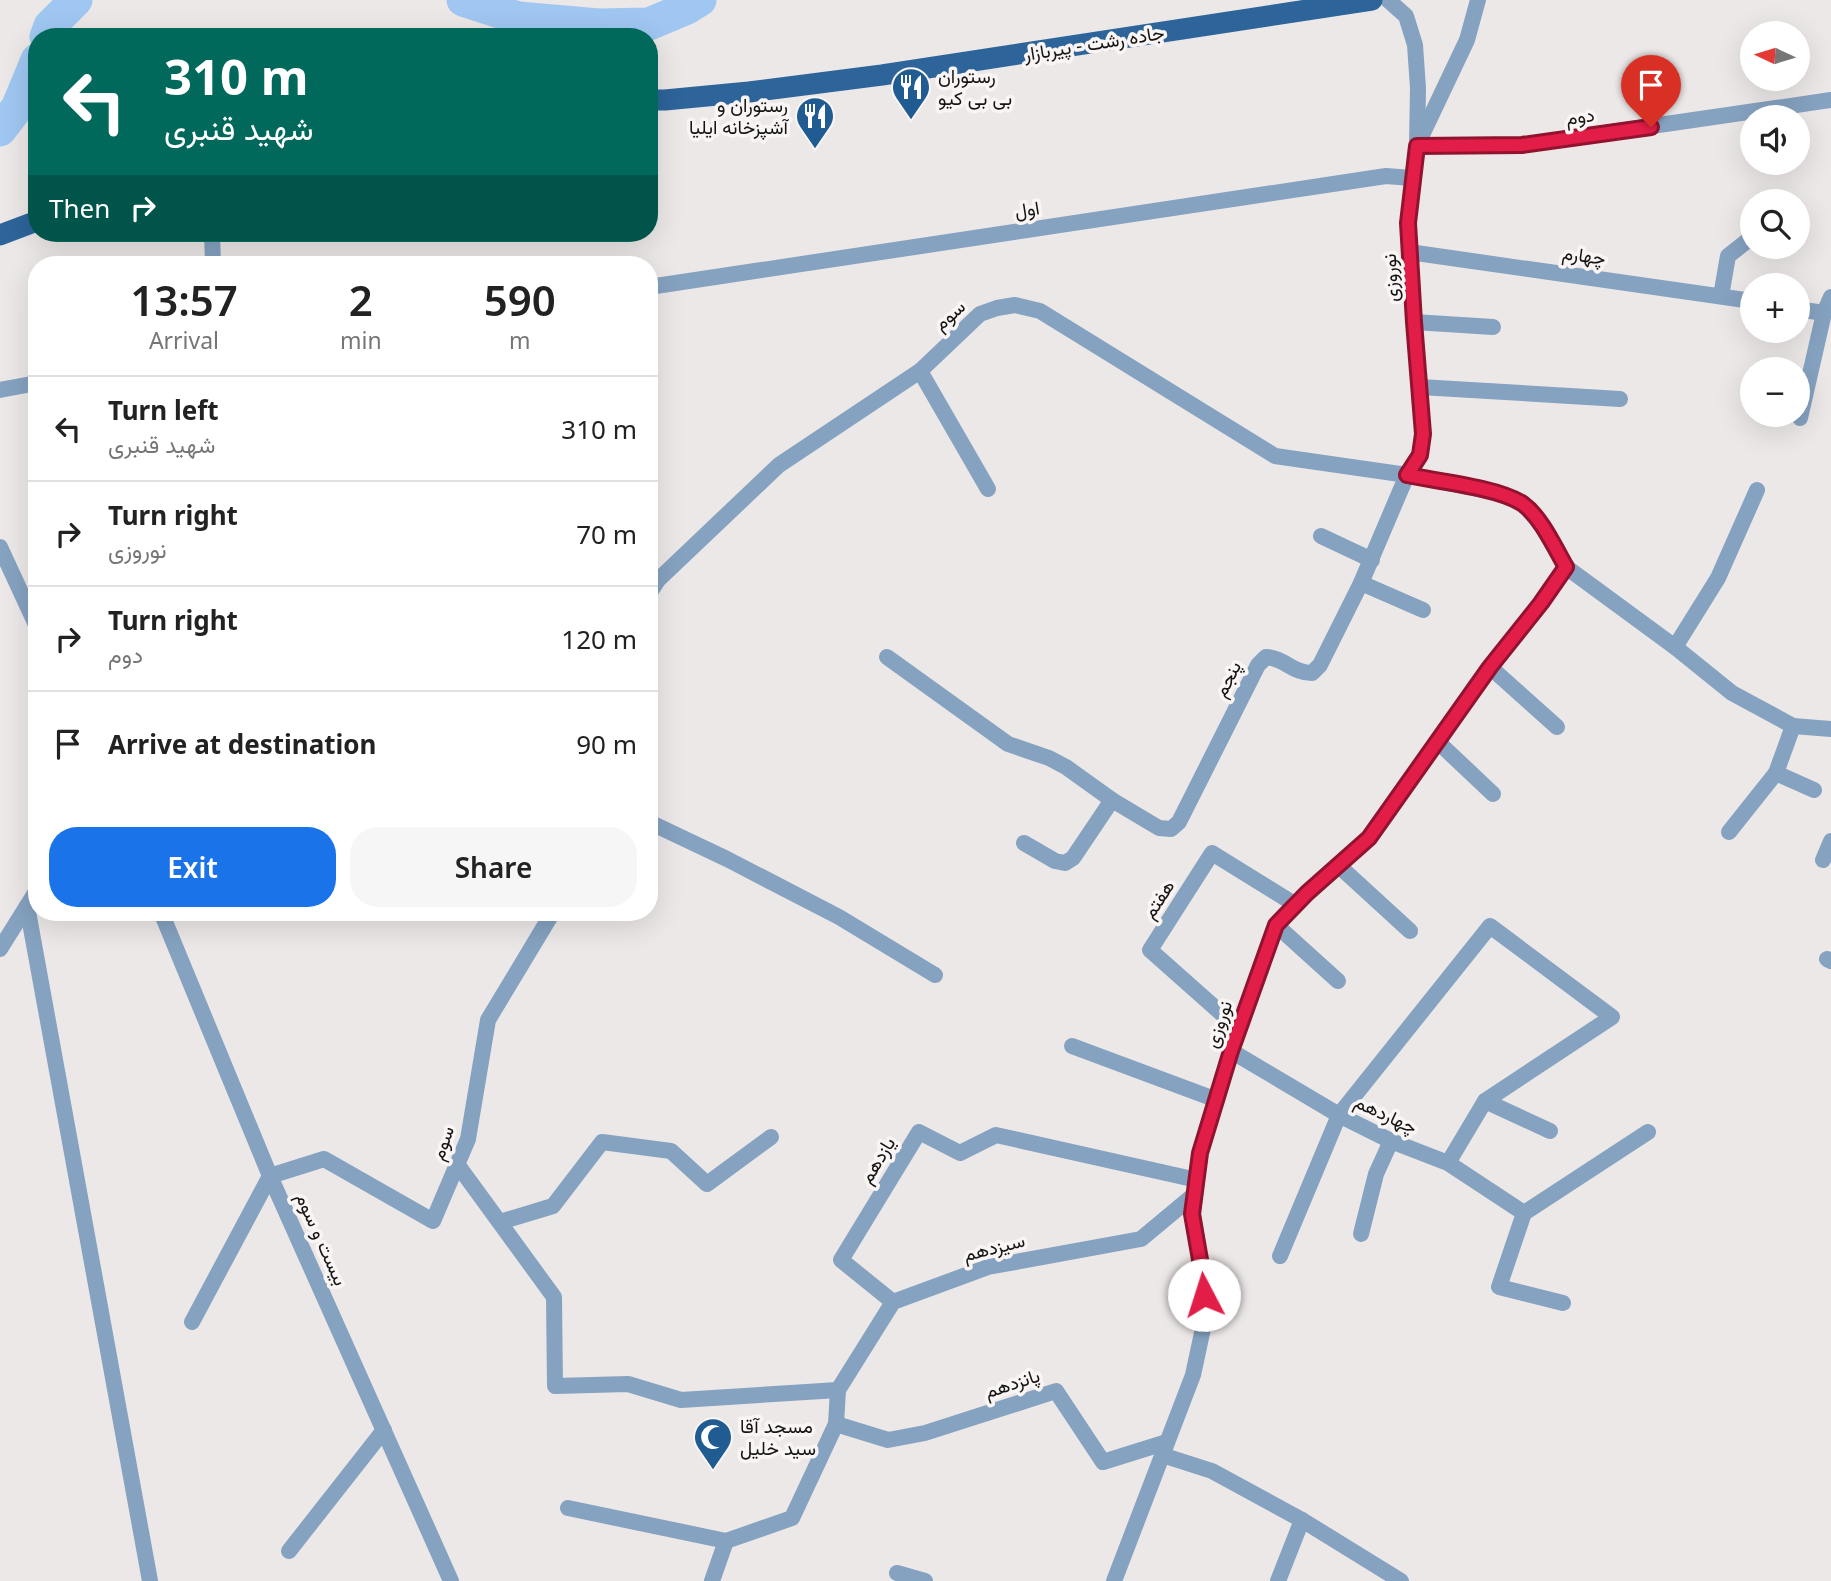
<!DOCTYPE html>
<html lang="en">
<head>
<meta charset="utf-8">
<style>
	body { margin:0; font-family:"Noto Sans",Vazirmatn,sans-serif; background:#f6f6f6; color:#222; height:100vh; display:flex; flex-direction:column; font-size:26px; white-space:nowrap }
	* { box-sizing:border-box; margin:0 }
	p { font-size:23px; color:#767676 }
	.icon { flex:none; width:38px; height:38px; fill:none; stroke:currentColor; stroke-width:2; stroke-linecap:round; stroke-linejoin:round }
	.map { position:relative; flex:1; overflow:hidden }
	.details { position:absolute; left:28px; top:256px; width:630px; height:665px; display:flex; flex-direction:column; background:#fff; border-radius:28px; box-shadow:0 7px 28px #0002 }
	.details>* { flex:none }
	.top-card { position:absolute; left:28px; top:28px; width:630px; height:214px; border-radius:28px; box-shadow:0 7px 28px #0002; background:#00695c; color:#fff; overflow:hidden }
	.needle { width:46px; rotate:274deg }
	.buttons { position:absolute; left:1740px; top:21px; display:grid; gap:14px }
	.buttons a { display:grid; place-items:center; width:70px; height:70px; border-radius:50%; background:#fff; box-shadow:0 7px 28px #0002; font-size:35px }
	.pin { position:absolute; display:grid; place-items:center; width:60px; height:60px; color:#fff; margin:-72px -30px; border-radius:50% 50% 50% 0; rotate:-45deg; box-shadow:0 0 7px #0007 }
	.pin .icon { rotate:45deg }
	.me { position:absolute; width:77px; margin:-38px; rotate:355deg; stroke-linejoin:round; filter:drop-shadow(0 0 5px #0008) }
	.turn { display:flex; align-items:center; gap:24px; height:147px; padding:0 21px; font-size:32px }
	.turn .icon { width:91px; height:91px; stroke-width:2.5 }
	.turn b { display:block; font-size:49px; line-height:60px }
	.then { display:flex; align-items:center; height:66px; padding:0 21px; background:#0003; gap:14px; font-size:26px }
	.eta { display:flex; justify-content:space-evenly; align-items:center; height:119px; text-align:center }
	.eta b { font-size:42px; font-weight:600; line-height:49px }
	.primary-button { display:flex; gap:14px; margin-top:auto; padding:14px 21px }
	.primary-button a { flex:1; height:80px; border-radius:28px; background:#1a73e8; color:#fff; font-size:28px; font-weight:600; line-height:80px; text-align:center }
	.primary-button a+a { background:#f6f6f6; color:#222 }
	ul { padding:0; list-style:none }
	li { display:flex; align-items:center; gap:21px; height:105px; padding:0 21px; border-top:2px solid #e0e0e0 }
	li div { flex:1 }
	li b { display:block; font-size:26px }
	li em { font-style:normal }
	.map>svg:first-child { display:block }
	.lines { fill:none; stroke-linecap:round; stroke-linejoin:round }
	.river { stroke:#9fc7f1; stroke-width:33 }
	.minor { stroke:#85a2c0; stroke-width:16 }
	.primary { stroke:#2d649a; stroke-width:21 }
	.route-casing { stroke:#92132f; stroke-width:18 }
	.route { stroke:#e11d48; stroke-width:12 }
	.labels { text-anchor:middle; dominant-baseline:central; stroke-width:7; stroke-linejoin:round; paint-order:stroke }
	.street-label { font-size:19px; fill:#151413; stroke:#f9f5f4 }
	.poi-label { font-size:19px; fill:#151413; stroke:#f9f5f4; text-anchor:start }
</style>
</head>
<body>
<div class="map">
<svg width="1831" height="1581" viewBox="0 0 1831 1581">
	<rect width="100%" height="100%" fill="#ece8e7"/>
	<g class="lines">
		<g class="river">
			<polyline points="463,0 518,18 599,25 649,24 687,8 700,0"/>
			<polyline points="46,37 50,26 76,0"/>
			<polyline points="0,130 17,108 37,60"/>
		</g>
		<g class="minor">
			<polyline points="1421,137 1467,40 1478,0"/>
			<polyline points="1417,146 1522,145 1831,100"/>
			<polyline points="212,233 213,264"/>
			<polyline points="1409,252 1752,301"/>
			<polyline points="649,287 1386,176 1412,178"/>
			<polyline points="1721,296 1728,256 1752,237"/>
			<polyline points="1797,309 1824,313 1831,297"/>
			<polyline points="1414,322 1493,327"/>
			<polyline points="920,371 988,489"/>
			<polyline points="1420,387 1620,399"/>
			<polyline points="0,390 37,383"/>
			<polyline points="1800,418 1824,313"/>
			<polyline points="1321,536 1372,560"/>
			<polyline points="0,547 37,627"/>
			<polyline points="1361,583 1423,610"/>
			<polyline points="649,594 658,580 779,465 920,371 980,314 997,308 1015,305 1040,311 1275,456 1407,475 1473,488 1504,495 1524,505 1541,525 1566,567 1675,647 1732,693 1793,726 1831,729"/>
			<polyline points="1675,647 1718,578 1757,490"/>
			<path d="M887 657 1008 744 1049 758 1066 767 1112 800 1159 828 1171 829 1179 822 1258 665 1266 657C1284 658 1293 673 1312 673L1320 665 1361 583 1407 475 1420 455 1423 434 1414 322 1408 223 1417 146 1418 88 1415 45 1406 16 1388 0"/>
			<polyline points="1490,667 1557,727"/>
			<polyline points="1438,742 1493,794"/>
			<polyline points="1776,773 1814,790"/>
			<polyline points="649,822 727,859 839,917 935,975"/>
			<polyline points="1729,832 1776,773 1793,726"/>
			<polyline points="1024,843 1055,861 1065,863 1073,858 1112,800"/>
			<polyline points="1823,860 1831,841"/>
			<polyline points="1339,866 1410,931"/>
			<polyline points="27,906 150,1581"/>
			<polyline points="161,912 270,1176 451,1581"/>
			<polyline points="1276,925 1338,981"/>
			<polyline points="0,949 37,890"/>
			<polyline points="1827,959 1831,961"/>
			<polyline points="1239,1029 1150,950 1212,853 1296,905"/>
			<polyline points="1072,1046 1217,1100"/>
			<polyline points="1231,1051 1339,1115 1391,1141 1448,1163 1524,1213"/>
			<polyline points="1485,1101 1550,1131"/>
			<polyline points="457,1164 554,1297 555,1386 628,1384 681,1400 838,1390"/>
			<polyline points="500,1222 553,1206 602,1142 671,1151 707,1184 771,1137"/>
			<polyline points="1361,1234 1376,1174 1391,1141"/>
			<polyline points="1280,1256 1339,1115 1490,926 1612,1017 1485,1101 1448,1163"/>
			<polyline points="893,1302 841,1260 919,1132 960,1153 996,1135 1197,1180"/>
			<polyline points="1563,1303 1499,1287 1524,1213 1648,1132"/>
			<polyline points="192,1322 270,1176 324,1159 433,1221 468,1139 488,1020 553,912"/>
			<polyline points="836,1424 888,1440 925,1433 1056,1391 1103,1462 1167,1442"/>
			<polyline points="1162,1455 1212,1471 1302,1520 1401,1581"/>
			<polyline points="568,1508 726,1541 792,1518 836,1424 838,1390 893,1302 988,1267 1141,1239 1195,1194"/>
			<polyline points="289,1551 384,1430"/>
			<polyline points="897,1573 925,1581"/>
			<polyline points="712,1581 726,1541"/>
			<polyline points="1114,1581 1193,1375 1205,1319 1202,1271 1193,1214 1200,1153 1231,1051 1276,925 1307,893 1369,838 1490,667 1541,603 1566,567"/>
			<polyline points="1278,1581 1302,1520"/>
		</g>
		<g class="primary">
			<polyline points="649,100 665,100 749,92 882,75 1372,0"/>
			<polyline points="0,235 37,221"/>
		</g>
	</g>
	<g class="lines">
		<defs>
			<path id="route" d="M1204 1295 1202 1271 1192 1214 1200 1153 1231 1051 1276 925 1307 893 1369 838 1490 667 1541 603 1566 567C1555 548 1541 517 1523 504 1500 488 1437 481 1407 475L1420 455 1423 434 1414 322 1408 223 1417 146 1522 145 1651 127"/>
		</defs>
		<use href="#route" class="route-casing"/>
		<use href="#route" class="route"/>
	</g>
	<defs>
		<symbol id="restaurant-pin" viewBox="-11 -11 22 30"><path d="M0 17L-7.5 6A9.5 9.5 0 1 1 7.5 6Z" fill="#205b92" stroke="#f9f5f4"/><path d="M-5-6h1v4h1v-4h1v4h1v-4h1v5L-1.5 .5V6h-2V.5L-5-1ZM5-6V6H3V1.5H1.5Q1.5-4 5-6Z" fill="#fff"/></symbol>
		<symbol id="mosque-pin" viewBox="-11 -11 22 30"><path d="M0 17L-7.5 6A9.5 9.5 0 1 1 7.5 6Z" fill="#205b92" stroke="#f9f5f4"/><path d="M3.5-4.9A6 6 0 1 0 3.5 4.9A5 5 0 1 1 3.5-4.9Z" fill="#fff"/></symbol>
	</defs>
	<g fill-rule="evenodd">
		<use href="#restaurant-pin" x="889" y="65" width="44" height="60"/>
		<use href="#restaurant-pin" x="793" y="94" width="44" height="60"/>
		<use href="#mosque-pin" x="691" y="1415" width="44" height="60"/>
	</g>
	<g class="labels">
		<g class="street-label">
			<text transform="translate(1094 43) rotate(-9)">جاده رشت - پیربازار</text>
			<text transform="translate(1580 116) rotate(-8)">دوم</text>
			<text transform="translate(1027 209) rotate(-9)">اول</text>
			<text transform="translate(1584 255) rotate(8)">چهارم</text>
			<text transform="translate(1390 278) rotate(-93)">نوروزی</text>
			<text transform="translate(949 315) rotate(-42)">سوم</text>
			<text transform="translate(1227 679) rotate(-63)">پنجم</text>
			<text transform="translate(1158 899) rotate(-57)">هفتم</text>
			<text transform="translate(1218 1024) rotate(-71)">نوروزی</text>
			<text transform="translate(1386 1114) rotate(25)">چهاردهم</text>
			<text transform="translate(442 1143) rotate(-71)">سوم</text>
			<text transform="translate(877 1160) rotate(-59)">یازدهم</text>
			<text transform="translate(322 1239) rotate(66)">بیست و سوم</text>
			<text transform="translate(994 1247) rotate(-14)">سیزدهم</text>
			<text transform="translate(1012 1383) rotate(-18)">پانزدهم</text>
		</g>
		<g class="poi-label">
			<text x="938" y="76">رستوران<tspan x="938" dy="22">بی بی کیو</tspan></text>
			<text x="788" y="105" text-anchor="end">رستوران و<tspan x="788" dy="22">آشپزخانه ایلیا</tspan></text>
			<text x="740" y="1426">مسجد آقا<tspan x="740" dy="22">سید خلیل</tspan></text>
		</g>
	</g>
</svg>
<div class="buttons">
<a><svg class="needle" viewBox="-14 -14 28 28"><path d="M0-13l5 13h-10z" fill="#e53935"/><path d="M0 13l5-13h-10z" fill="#767676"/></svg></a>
<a><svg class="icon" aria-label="sound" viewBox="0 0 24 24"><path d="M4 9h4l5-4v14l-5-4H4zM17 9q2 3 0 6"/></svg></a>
<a><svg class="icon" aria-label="search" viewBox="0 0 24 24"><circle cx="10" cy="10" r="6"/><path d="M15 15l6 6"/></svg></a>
<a>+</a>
<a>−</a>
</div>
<div class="pin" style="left:1651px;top:127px;background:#d93025"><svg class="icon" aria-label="arrive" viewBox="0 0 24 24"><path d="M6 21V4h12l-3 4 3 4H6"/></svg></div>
<svg class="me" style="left:1204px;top:1295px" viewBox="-20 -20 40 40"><circle r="19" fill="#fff"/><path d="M0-13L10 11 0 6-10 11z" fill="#e11d48"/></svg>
<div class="top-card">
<div class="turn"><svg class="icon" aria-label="left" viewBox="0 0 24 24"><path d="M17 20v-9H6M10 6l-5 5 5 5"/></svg><div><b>310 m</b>شهید قنبری</div></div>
<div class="then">Then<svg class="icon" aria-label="right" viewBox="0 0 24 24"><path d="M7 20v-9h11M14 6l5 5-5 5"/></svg></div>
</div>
<section class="details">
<div class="eta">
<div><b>13:57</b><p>Arrival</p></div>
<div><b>2</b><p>min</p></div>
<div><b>590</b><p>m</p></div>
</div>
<ul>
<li><svg class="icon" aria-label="left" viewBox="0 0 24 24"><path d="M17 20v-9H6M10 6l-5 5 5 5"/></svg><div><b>Turn left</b><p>شهید قنبری</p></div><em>310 m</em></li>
<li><svg class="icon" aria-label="right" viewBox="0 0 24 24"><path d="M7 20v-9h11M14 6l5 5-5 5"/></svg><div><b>Turn right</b><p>نوروزی</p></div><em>70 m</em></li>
<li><svg class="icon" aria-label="right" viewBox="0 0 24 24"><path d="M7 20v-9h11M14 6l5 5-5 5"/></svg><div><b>Turn right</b><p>دوم</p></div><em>120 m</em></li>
<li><svg class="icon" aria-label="arrive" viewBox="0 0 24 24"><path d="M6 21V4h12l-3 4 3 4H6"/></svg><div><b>Arrive at destination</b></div><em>90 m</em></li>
</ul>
<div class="primary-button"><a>Exit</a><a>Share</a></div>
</section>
</div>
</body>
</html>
